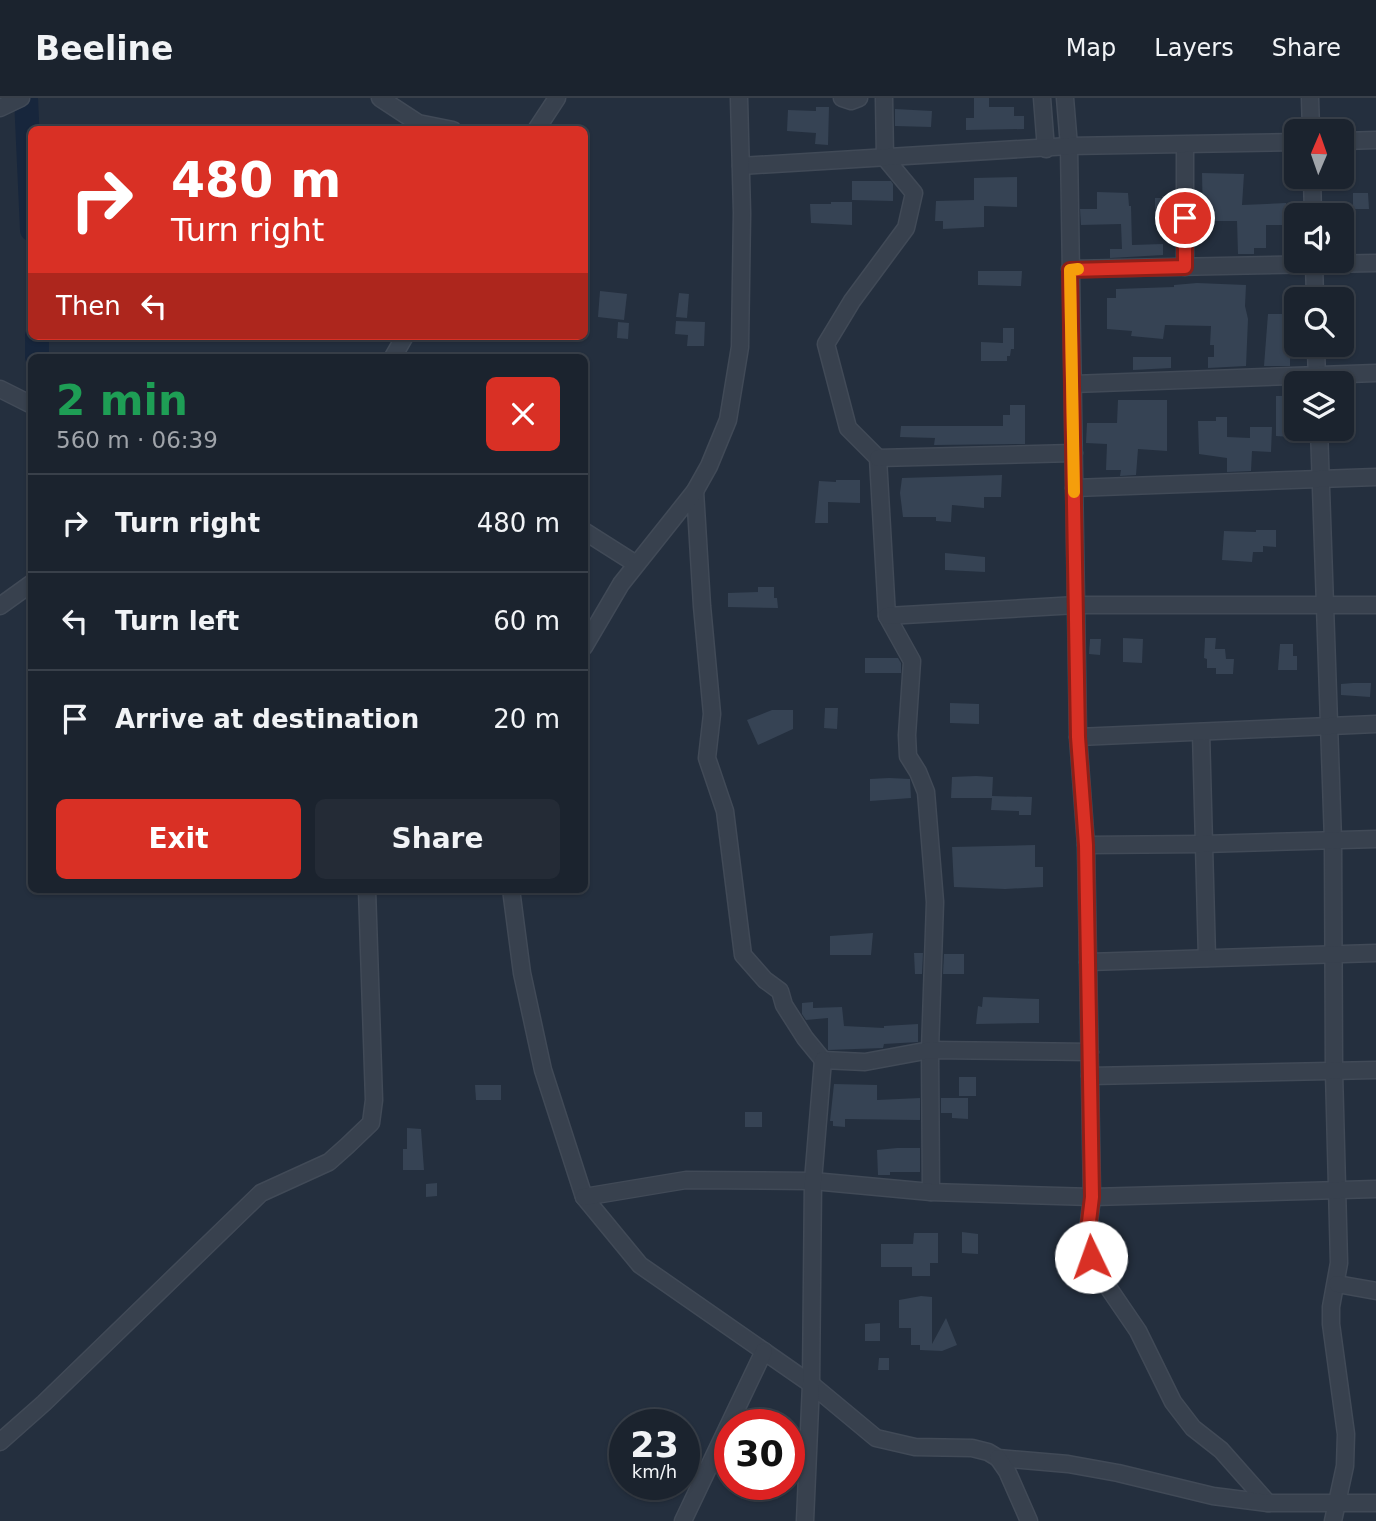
<!DOCTYPE html>
<html lang="en">
<head>
<meta charset="utf-8">
<style>
	body { margin:0; font-family:"DejaVu Sans",sans-serif; background:#242b36; color:#f1f3f6; height:100vh; display:flex; flex-direction:column; font-size:26px; white-space:nowrap }
	* { box-sizing:border-box; margin:0 }
	p { font-size:23px; color:#a0a4aa }
	.icon { flex:none; width:38px; height:38px; fill:none; stroke:currentColor; stroke-width:2; stroke-linecap:round; stroke-linejoin:round }
	.map { position:relative; flex:1; overflow:hidden }
	.side { position:absolute; left:28px; top:256px; width:560px; height:539px; display:flex; flex-direction:column; background:#1b232e; border-radius:10px; box-shadow:0 2px 5px #0004,0 0 0 2px #39404a }
	.side>* { flex:none }
	.banner { position:absolute; left:28px; top:28px; width:560px; height:214px; border-radius:10px; box-shadow:0 2px 5px #0004,0 0 0 2px #39404a; background:#d93025; color:#fff; overflow:hidden }
	.needle { width:46px; rotate:2deg }
	.fabs { position:absolute; left:1284px; top:21px; display:grid; gap:14px }
	.fabs a { display:grid; place-items:center; width:70px; height:70px; border-radius:10px; background:#1b232e; box-shadow:0 2px 5px #0004,0 0 0 2px #39404a; font-size:35px }
	.speed { position:absolute; left:609px; top:1311px; display:flex; gap:14px; font-size:35px; font-weight:700; text-align:center }
	.speed>* { display:grid; place-content:center; width:91px; height:91px; border-radius:50%; background:#1b232e; box-shadow:0 2px 5px #0004,0 0 0 2px #39404a; line-height:1 }
	.speed small { font-size:18px; font-weight:400 }
	.speed .limit { border:10px solid #d22; background:#fff; color:#111 }
	.pin { position:absolute; display:grid; place-items:center; width:60px; height:60px; color:#fff; margin:-30px; border:4px solid #fff; border-radius:50%; box-shadow:0 2px 7px #0007 }
	.me { position:absolute; width:77px; margin:-38px; rotate:357deg; stroke-linejoin:round; filter:drop-shadow(0 0 5px #0008) }
	.turn { display:flex; align-items:center; gap:24px; height:147px; padding:0 28px; font-size:32px }
	.turn .icon { width:91px; height:91px; stroke-width:2.5 }
	.turn b { display:block; font-size:49px; line-height:60px }
	.then { display:flex; align-items:center; height:66px; padding:0 28px; background:#0003; gap:14px; font-size:26px }
	.round { display:grid; place-items:center; flex:none; width:74px; height:74px; border-radius:10px; background:#242b36 }
	.overview { display:flex; align-items:center; justify-content:space-between; height:119px; padding:0 28px }
	h1 { font-size:42px; font-weight:700; line-height:52px; color:#1e9e55 }
	.action { display:flex; gap:14px; margin-top:auto; padding:14px 28px }
	.action a { flex:1; height:80px; border-radius:10px; background:#d93025; color:#fff; font-size:28px; font-weight:700; line-height:80px; text-align:center }
	.action a+a { background:#242b36; color:#f1f3f6 }
	ul { padding:0; list-style:none }
	li { display:flex; align-items:center; gap:21px; height:98px; padding:0 28px; border-top:2px solid #39404a }
	li div { flex:1 }
	li b { display:block; font-size:26px }
	li em { font-style:normal }
	header { display:flex; align-items:center; gap:42px; box-sizing:border-box; height:98px; padding:0 35px; background:#1b232e; border-bottom:2px solid #39404a }
	header strong { font-size:33px }
	nav { display:flex; gap:38px; margin-inline-start:auto; font-size:24px }
	.map>svg:first-child { display:block }
	.lines { fill:none; stroke-linecap:round; stroke-linejoin:round }
	.river { stroke:#17263c; stroke-width:24 }
	.building { fill:#364354 }
	.street-casing { stroke:#414a57; stroke-width:19 }
	.street { stroke:#38414e; stroke-width:16 }
	.route-casing { stroke:#8d1f18; stroke-width:18 }
	.route { stroke:#d93025; stroke-width:12 }
	.slow { stroke:#f59e0b; stroke-width:12 }
</style>
</head>
<body>
<header>
<strong>Beeline</strong>
<nav><a>Map</a><a>Layers</a><a>Share</a></nav>
</header>
<div class="map">
<svg width="1376" height="1423" viewBox="0 0 1376 1423">
	<rect width="100%" height="100%" fill="#242f3e"/>
	<g class="lines">
		<g class="river">
			<polyline points="26,0 32,132"/>
			<polyline points="37,238 37,259"/>
		</g>
	</g>
	<g class="building">
		<polygon points="974,0 989,0 989,9 1014,9 1014,18 1024,18 1024,31 966,32 966,20 974,20"/>
		<polygon points="816,9 829,9 828,47 815,46 816,35 787,33 788,12 816,13"/>
		<polygon points="895,11 932,13 931,29 895,28"/>
		<polygon points="1202,75 1244,76 1242,107 1286,105 1287,127 1266,127 1266,150 1254,150 1254,156 1238,156 1237,123 1203,123"/>
		<polygon points="1017,79 1017,109 984,108 984,129 943,131 943,123 935,123 936,103 974,102 974,80"/>
		<polygon points="852,83 891,83 893,86 893,103 852,102"/>
		<polygon points="1097,94 1128,95 1129,108 1131,108 1132,147 1163,146 1163,157 1110,160 1110,151 1122,151 1121,126 1081,127 1080,111 1097,111"/>
		<polygon points="1353,95 1368,95 1369,111 1353,111"/>
		<polygon points="1162,98 1174,99 1174,117 1155,117 1155,100 1162,100"/>
		<polygon points="831,104 852,104 852,127 811,125 810,106 831,106"/>
		<polygon points="978,173 1022,173 1021,188 978,187"/>
		<polygon points="1197,185 1246,187 1245,208 1248,221 1246,268 1208,270 1208,259 1214,259 1214,247 1210,247 1211,228 1165,227 1163,241 1131,238 1132,233 1107,231 1107,200 1116,200 1116,191 1174,189 1174,187"/>
		<polygon points="600,193 627,196 624,222 598,219"/>
		<polygon points="679,195 689,196 687,220 676,219"/>
		<polygon points="1268,216 1290,216 1290,268 1264,268"/>
		<polygon points="676,223 705,224 704,248 687,248 688,237 675,236"/>
		<polygon points="618,224 629,225 628,241 617,240"/>
		<polygon points="1003,230 1014,230 1014,251 1011,251 1010,258 1007,258 1007,263 981,263 981,244 1003,245"/>
		<polygon points="1133,259 1171,259 1171,270 1133,272"/>
		<polygon points="1276,298 1292,298 1291,339 1276,338"/>
		<polygon points="1118,302 1167,302 1167,353 1138,351 1136,377 1120,378 1121,372 1106,372 1107,346 1086,345 1087,325 1117,325"/>
		<polygon points="1010,307 1025,307 1025,346 934,347 935,340 900,339 901,328 1003,328 1003,317 1010,317"/>
		<polygon points="1216,319 1227,319 1227,339 1250,340 1250,329 1272,329 1271,354 1252,353 1251,373 1227,374 1227,360 1199,356 1198,323 1216,323"/>
		<polygon points="1002,377 1001,399 984,399 984,410 952,407 951,424 936,423 936,419 903,419 900,395 902,380"/>
		<polygon points="836,382 860,382 860,405 828,404 828,425 815,425 819,383 836,384"/>
		<polygon points="1256,432 1276,432 1276,449 1263,448 1263,454 1253,454 1252,464 1222,462 1224,433 1256,434"/>
		<polygon points="945,455 985,459 985,474 945,472"/>
		<polygon points="758,489 774,489 774,500 777,500 778,510 728,509 728,495 758,494"/>
		<polygon points="1123,540 1143,541 1142,565 1123,564"/>
		<polygon points="1205,540 1216,540 1215,551 1225,551 1226,561 1234,561 1233,576 1216,576 1216,570 1207,570 1207,561 1204,560"/>
		<polygon points="1090,541 1101,541 1100,557 1089,556"/>
		<polygon points="1280,546 1293,546 1293,558 1297,558 1297,572 1278,572"/>
		<polygon points="865,560 898,560 901,565 901,575 865,575"/>
		<polygon points="1353,585 1371,585 1370,599 1341,597 1341,586"/>
		<polygon points="950,605 979,606 979,626 950,625"/>
		<polygon points="825,610 838,610 837,631 824,630"/>
		<polygon points="772,612 793,612 793,631 758,647 747,622"/>
		<polygon points="976,678 993,679 992,698 1032,699 1031,717 1019,717 1019,713 991,712 992,700 951,700 952,679"/>
		<polygon points="889,680 910,681 911,700 870,703 870,681"/>
		<polygon points="1035,747 1035,769 1043,769 1043,789 1005,791 954,789 952,749"/>
		<polygon points="873,835 871,857 830,857 830,838"/>
		<polygon points="914,855 923,855 922,876 915,876"/>
		<polygon points="944,856 964,856 964,876 943,876"/>
		<polygon points="983,899 1039,901 1039,925 976,926 978,908 982,909"/>
		<polygon points="813,904 813,910 842,909 844,928 884,930 884,928 918,926 918,944 884,946 883,950 828,952 828,920 806,922 802,916 802,905"/>
		<rect x="959" y="979" width="17" height="19"/>
		<polygon points="834,986 877,987 877,1002 920,1000 920,1022 845,1021 845,1029 833,1028 833,1023 830,1023"/>
		<polygon points="475,987 501,987 501,1002 476,1002"/>
		<polygon points="941,1000 968,1000 968,1021 952,1020 952,1015 941,1015"/>
		<rect x="745" y="1014" width="17" height="15"/>
		<polygon points="407,1030 421,1031 424,1072 403,1072 403,1051 407,1051"/>
		<polygon points="897,1050 920,1050 920,1074 890,1074 890,1077 878,1077 877,1052"/>
		<polygon points="437,1085 437,1098 426,1099 426,1086"/>
		<polygon points="962,1134 978,1136 978,1156 962,1155"/>
		<polygon points="914,1135 938,1135 938,1165 930,1165 930,1178 912,1178 912,1169 881,1169 881,1146 913,1146"/>
		<polygon points="921,1198 932,1199 932,1246 946,1220 957,1247 942,1253 920,1252 920,1247 911,1247 911,1230 899,1230 899,1202"/>
		<polygon points="880,1225 880,1243 865,1243 865,1226"/>
		<polygon points="879,1260 889,1260 889,1272 878,1272"/>
	</g>
	<g class="lines">
		<defs>
			<g id="street">
				<polyline points="380,0 418,25 453,32"/>
				<polyline points="842,0 851,3 859,0"/>
				<polyline points="884,0 885,60 914,95 906,130 852,203 826,246 848,330 878,360 887,518 912,563 907,637 908,658 918,674 926,694 935,804 930,952 931,1094"/>
				<polyline points="1042,0 1046,51"/>
				<polyline points="1065,0 1069,48 1078,639 1086,747 1088,864 1092,1099 1087,1140 1091,1159 1097,1173 1138,1233 1173,1304 1193,1330 1221,1352 1268,1405"/>
				<polyline points="1310,0 1311,33"/>
				<polyline points="0,10 21,0"/>
				<polyline points="536,32 557,0"/>
				<polyline points="1342,43 1376,42"/>
				<polyline points="1185,47 1185,169"/>
				<polyline points="741,68 1069,48 1297,44"/>
				<polyline points="1312,79 1313,117"/>
				<polyline points="1314,163 1315,201"/>
				<polyline points="1070,171 1376,165"/>
				<polyline points="1316,247 1317,285"/>
				<polyline points="393,259 405,238"/>
				<polyline points="1073,286 1376,275"/>
				<polyline points="0,291 32,307"/>
				<polyline points="1319,331 1333,743 1334,974 1339,1165 1331,1209 1331,1226 1346,1336 1345,1368 1333,1423"/>
				<polyline points="878,360 1074,355"/>
				<polyline points="1074,390 1376,379"/>
				<polyline points="695,393 702,508 712,616 707,660 725,713 743,857 765,882 780,893 784,907 805,940 823,962"/>
				<polyline points="584,433 636,466"/>
				<polyline points="0,508 32,485"/>
				<polyline points="887,518 1077,507 1376,507"/>
				<polyline points="584,549 621,486 695,393 709,368 728,322 740,249 742,115 739,0"/>
				<polyline points="1201,634 1207,860"/>
				<polyline points="1078,639 1376,626"/>
				<polyline points="1086,747 1203,746 1376,741"/>
				<polyline points="511,791 522,875 543,972 584,1099 640,1167 811,1286 876,1340 915,1349 972,1350 988,1354 998,1360 1068,1366 1118,1375 1213,1398 1268,1405 1376,1405"/>
				<polyline points="1088,864 1376,855"/>
				<polyline points="823,962 865,964 930,952 1090,954"/>
				<polyline points="1090,978 1376,972"/>
				<polyline points="584,1099 686,1082 813,1083 931,1094 1092,1099 1376,1091"/>
				<polyline points="1337,1186 1376,1193"/>
				<polyline points="0,1344 44,1305 261,1095 329,1064 347,1048 371,1025 374,1002 367,791"/>
				<polyline points="998,1360 1007,1373 1029,1423"/>
				<polyline points="683,1423 764,1253"/>
				<polyline points="805,1423 811,1286 813,1083 823,962"/>
			</g>
		</defs>
		<use href="#street" class="street-casing"/>
		<use href="#street" class="street"/>
	</g>
	<g class="lines">
		<defs>
			<polyline id="route" points="1091,1159 1087,1140 1092,1099 1086,747 1078,639 1070,172 1185,169 1185,120"/>
		</defs>
		<use href="#route" class="route-casing"/>
		<use href="#route" class="route"/>
		<polyline class="slow" points="1074,394 1070,172 1078,171"/>
	</g>
</svg>
<div class="fabs">
<a><svg class="needle" viewBox="-14 -14 28 28"><path d="M0-13l5 13h-10z" fill="#e53935"/><path d="M0 13l5-13h-10z" fill="#a0a4aa"/></svg></a>
<a><svg class="icon" aria-label="sound" viewBox="0 0 24 24"><path d="M4 9h4l5-4v14l-5-4H4zM17 9q2 3 0 6"/></svg></a>
<a><svg class="icon" aria-label="search" viewBox="0 0 24 24"><circle cx="10" cy="10" r="6"/><path d="M15 15l6 6"/></svg></a>
<a><svg class="icon" aria-label="layers" viewBox="0 0 24 24"><path d="M12 4l9 5-9 5-9-5zM3 14l9 5 9-5"/></svg></a>
</div>
<div class="speed"><div>23<small>km/h</small></div><div class="limit">30</div></div>
<div class="pin" style="left:1185px;top:120px;background:#d93025"><svg class="icon" aria-label="arrive" viewBox="0 0 24 24"><path d="M6 21V4h12l-3 4 3 4H6"/></svg></div>
<svg class="me" style="left:1091px;top:1159px" viewBox="-20 -20 40 40"><circle r="19" fill="#fff"/><path d="M0-13L10 11 0 6-10 11z" fill="#d93025"/></svg>
<div class="banner">
<div class="turn"><svg class="icon" aria-label="right" viewBox="0 0 24 24"><path d="M7 20v-9h11M14 6l5 5-5 5"/></svg><div><b>480 m</b>Turn right</div></div>
<div class="then">Then<svg class="icon" aria-label="left" viewBox="0 0 24 24"><path d="M17 20v-9H6M10 6l-5 5 5 5"/></svg></div>
</div>
<section class="side">
<div class="overview"><div><h1>2 min</h1><p>560 m · 06:39</p></div><a class="round" style="background:#d93025;color:#fff"><svg class="icon" aria-label="close" viewBox="0 0 24 24"><path d="M6 6l12 12M18 6L6 18"/></svg></a></div>
<ul>
<li><svg class="icon" aria-label="right" viewBox="0 0 24 24"><path d="M7 20v-9h11M14 6l5 5-5 5"/></svg><div><b>Turn right</b></div><em>480 m</em></li>
<li><svg class="icon" aria-label="left" viewBox="0 0 24 24"><path d="M17 20v-9H6M10 6l-5 5 5 5"/></svg><div><b>Turn left</b></div><em>60 m</em></li>
<li><svg class="icon" aria-label="arrive" viewBox="0 0 24 24"><path d="M6 21V4h12l-3 4 3 4H6"/></svg><div><b>Arrive at destination</b></div><em>20 m</em></li>
</ul>
<div class="action"><a>Exit</a><a>Share</a></div>
</section>
</div>
</body>
</html>
